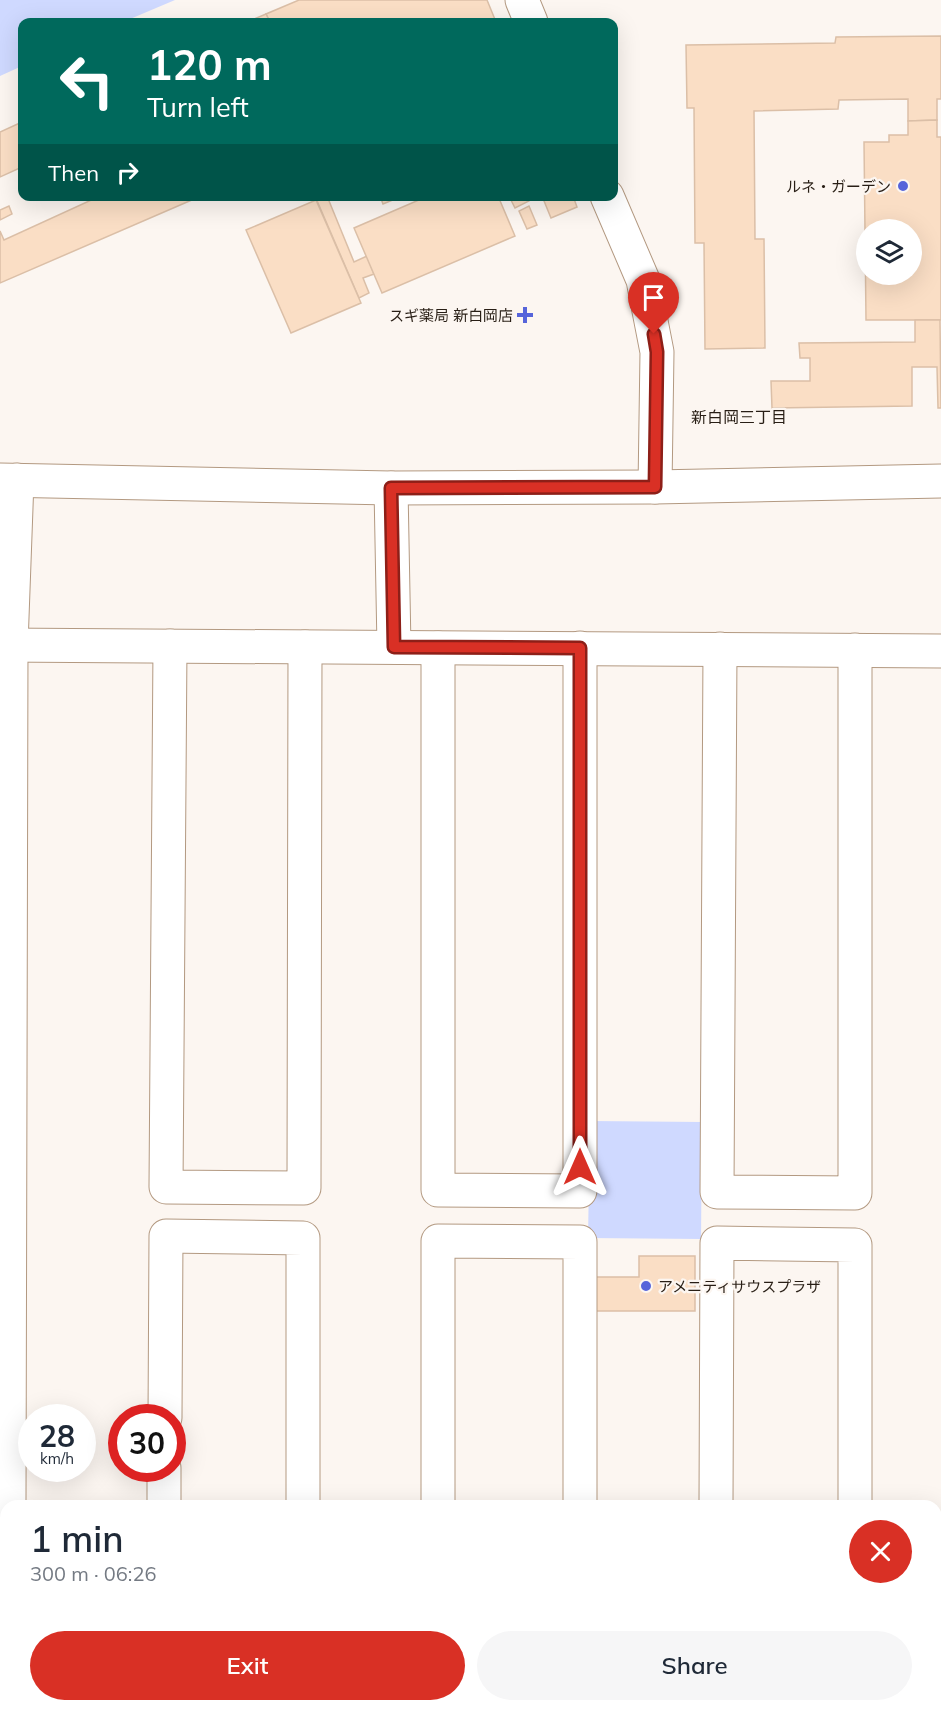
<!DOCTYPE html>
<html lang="en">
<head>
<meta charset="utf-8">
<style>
	body { margin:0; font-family:Mulish,"Noto Sans JP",sans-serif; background:#f6f6f7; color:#1f2937; height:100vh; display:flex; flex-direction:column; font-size:22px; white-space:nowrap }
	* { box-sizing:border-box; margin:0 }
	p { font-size:20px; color:#747a83 }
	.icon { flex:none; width:33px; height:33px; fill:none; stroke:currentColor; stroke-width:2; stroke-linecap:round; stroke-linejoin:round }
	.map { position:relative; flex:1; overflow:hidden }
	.side { position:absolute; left:0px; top:1500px; width:942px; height:212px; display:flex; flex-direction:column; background:#fff; border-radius:18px 18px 0 0; box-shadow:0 6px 24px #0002 }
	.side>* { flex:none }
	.banner { position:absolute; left:18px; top:18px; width:600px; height:183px; border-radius:12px; box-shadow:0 6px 24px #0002; background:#00695c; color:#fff; overflow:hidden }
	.controls { position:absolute; left:856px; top:219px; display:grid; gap:12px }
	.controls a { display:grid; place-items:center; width:66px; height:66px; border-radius:50%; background:#fff; box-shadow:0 6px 24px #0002; font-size:30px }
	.speed { position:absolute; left:18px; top:1404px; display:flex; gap:12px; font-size:30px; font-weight:700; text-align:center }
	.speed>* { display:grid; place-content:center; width:78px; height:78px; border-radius:50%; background:#fff; box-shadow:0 6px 24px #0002; line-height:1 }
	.speed small { font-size:15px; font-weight:400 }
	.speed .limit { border:9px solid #d22; background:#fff; color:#111 }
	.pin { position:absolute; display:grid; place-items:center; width:51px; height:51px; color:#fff; margin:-62px -26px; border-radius:50% 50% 50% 0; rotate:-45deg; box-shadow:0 0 6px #0007 }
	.pin .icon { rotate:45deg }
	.me { position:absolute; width:66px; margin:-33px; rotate:0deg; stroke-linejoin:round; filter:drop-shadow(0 0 4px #0008) }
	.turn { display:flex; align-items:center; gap:21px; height:126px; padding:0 30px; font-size:27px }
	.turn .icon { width:78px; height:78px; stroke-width:2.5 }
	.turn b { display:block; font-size:42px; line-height:51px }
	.then { display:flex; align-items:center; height:57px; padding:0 30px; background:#0003; gap:12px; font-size:22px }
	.round { display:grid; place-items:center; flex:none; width:63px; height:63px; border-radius:32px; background:#f6f6f7 }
	.summary { display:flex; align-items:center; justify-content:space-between; height:102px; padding:0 30px }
	h1 { font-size:36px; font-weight:600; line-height:45px }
	.primary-button { display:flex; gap:12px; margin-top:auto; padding:12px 30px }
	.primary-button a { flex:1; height:69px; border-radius:36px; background:#d93025; color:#fff; font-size:24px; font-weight:600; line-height:69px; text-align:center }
	.primary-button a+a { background:#f6f6f7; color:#1f2937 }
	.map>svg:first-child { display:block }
	.green { fill:#cfd9ff }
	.building { fill:#fadec5; stroke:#dbbfa7; stroke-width:1.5; fill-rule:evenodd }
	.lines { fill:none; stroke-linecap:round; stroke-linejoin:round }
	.street-casing { stroke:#b39981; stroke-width:35 }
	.secondary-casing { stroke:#b39981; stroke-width:35 }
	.street { stroke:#fff; stroke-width:33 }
	.secondary { stroke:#fff; stroke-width:33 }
	.route-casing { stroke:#8d1f18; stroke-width:15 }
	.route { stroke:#d93025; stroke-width:10 }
	.poi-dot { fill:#5664da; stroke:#fcf6f1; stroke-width:2 }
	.labels { text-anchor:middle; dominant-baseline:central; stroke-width:4.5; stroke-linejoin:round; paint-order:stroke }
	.poi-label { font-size:15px; fill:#281e15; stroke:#fcf6f1; text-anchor:end }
	.neighbourhood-label { font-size:16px; fill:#281e15; stroke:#fcf6f1 }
</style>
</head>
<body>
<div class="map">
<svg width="941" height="1711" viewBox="0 0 941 1711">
	<rect width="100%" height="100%" fill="#fcf6f1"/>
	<g class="green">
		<polygon points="0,0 175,0 123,22 22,22 22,66 0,76"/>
		<polygon points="590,1121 702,1122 701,1239 588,1238"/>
	</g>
	<g class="building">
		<polygon points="299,0 487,0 496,22 270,22 266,14"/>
		<polygon points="266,14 270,22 247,22"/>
		<polygon points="941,36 941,99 937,99 937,120 908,121 908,99 839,100 838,109 754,111 755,239 764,239 765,348 705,349 704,243 695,243 694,108 687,108 686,45 835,43 836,37"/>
		<path d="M937 120V137H941V320H866L864 142H889V135H908V121ZM867 230H912V274H867Z"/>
		<polygon points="22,122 22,167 0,177 0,132"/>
		<polygon points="100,196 201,196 0,283 0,231 4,240"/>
		<polygon points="315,196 327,196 354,262 367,256 374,274 363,278 369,293 359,298"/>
		<polygon points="380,196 400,196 400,197 383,204"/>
		<polygon points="428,196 498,196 515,236 382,293 354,228"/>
		<polygon points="513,196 527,196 529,201 515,208 510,198"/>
		<polygon points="542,196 573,196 577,207 551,218"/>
		<polygon points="316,200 361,303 291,333 246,230"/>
		<polygon points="9,206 12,214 0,220 0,210"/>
		<polygon points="529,206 537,225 527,229 519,211"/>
		<polygon points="915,320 940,320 941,408 938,408 937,367 912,367 912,406 772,408 771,381 810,381 810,358 800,358 799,343 915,342"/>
		<polygon points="639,1256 695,1256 695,1311 588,1311 588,1277 639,1277"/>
	</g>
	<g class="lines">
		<defs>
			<g id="street">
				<polyline points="522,0 531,22"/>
				<polyline points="607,196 643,280 657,352 655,487"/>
				<polyline points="391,488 394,647"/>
				<polyline points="0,645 941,651"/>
				<polyline points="170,646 166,1187 304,1188 305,647"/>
				<polyline points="438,648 438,1190 580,1191 580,648"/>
				<polyline points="720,649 717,1192 855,1193 855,650"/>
				<polyline points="165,1418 166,1236 303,1238 303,1506"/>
				<polyline points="164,1506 164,1468"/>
				<polyline points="438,1506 438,1241 580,1242 580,1506"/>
				<polyline points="716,1506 717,1243 855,1245 855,1506"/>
				<polyline points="581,1706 581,1711"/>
				<polyline points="162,1711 162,1706"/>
				<polyline points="302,1711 302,1706"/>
				<polyline points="437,1711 437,1706"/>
				<polyline points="715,1711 715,1706"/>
				<polyline points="854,1711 854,1706"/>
			</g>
			<g id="secondary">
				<polyline points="0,480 391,488 655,487 941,481"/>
				<polyline points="9,1506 11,645 17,480"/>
				<polyline points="8,1711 8,1706"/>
			</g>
		</defs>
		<use href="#street" class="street-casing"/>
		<use href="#secondary" class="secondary-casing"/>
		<use href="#street" class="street"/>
		<use href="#secondary" class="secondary"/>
	</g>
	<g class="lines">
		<defs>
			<polyline id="route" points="580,1167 580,648 394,647 391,488 655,487 657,352 654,334"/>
		</defs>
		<use href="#route" class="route-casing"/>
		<use href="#route" class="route"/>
	</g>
	<g class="poi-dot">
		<circle cx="903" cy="186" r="6"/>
		<path d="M522 306h6v6h6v6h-6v6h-6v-6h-6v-6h6z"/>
		<circle cx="646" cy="1286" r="6"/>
	</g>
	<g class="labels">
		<g class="poi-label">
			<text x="891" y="186">ルネ・ガーデン</text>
			<text x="513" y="315">スギ薬局 新白岡店</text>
			<text x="658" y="1286" text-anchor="start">アメニティサウスプラザ</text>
		</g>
		<g class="neighbourhood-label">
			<text x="739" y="417">新白岡三丁目</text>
		</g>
	</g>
</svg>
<div class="controls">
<a><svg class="icon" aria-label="layers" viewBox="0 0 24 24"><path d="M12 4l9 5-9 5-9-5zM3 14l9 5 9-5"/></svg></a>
</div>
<div class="speed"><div>28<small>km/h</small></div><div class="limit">30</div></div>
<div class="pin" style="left:654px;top:334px;background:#d93025"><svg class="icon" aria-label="arrive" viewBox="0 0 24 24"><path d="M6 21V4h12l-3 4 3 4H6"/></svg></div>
<svg class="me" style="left:580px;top:1167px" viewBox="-20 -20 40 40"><path d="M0-17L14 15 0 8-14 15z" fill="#d93025" stroke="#fff" stroke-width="4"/></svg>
<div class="banner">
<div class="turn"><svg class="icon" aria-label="left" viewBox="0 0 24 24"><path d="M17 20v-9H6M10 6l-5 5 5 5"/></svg><div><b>120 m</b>Turn left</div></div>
<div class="then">Then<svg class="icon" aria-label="right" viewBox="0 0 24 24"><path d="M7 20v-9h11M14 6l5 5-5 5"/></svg></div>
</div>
<section class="side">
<div class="summary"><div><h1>1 min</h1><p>300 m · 06:26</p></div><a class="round" style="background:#d93025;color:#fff"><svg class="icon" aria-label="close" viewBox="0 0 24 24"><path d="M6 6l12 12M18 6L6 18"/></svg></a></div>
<div class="primary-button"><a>Exit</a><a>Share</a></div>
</section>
</div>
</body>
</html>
